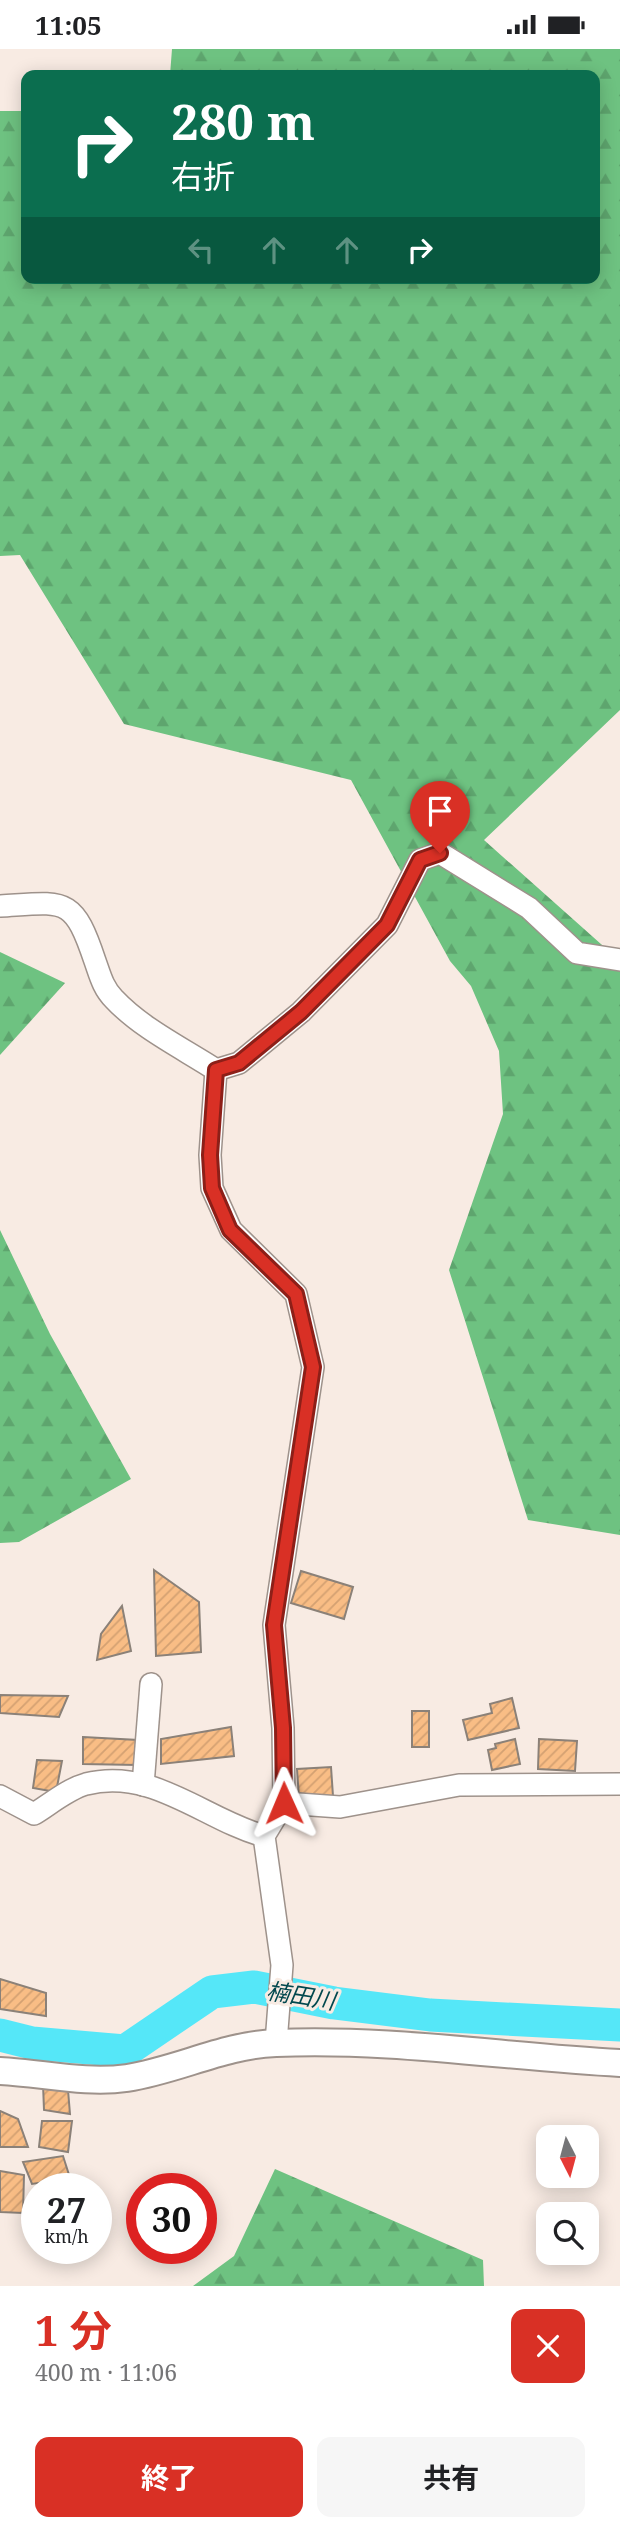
<!DOCTYPE html>
<html lang="ja">
<head>
<meta charset="utf-8">
<style>
	body { margin:0; font-family:"Noto Serif","Noto Sans JP",serif; background:#f6f6f6; color:#202124; height:100vh; display:flex; flex-direction:column; font-size:26px; white-space:nowrap }
	* { box-sizing:border-box; margin:0 }
	p { font-size:23px; color:#757577 }
	.icon { flex:none; width:38px; height:38px; fill:none; stroke:currentColor; stroke-width:2; stroke-linecap:round; stroke-linejoin:round }
	.map { position:relative; height:2237px; overflow:hidden }
	.side { display:flex; flex-direction:column; background:#fff; flex:1 }
	.side>* { flex:none }
	.hud { position:absolute; left:21px; top:21px; width:579px; height:214px; border-radius:14px; box-shadow:0 4px 18px #0003; background:#0b6e4f; color:#fff; overflow:hidden }
	.needle { width:46px; rotate:174deg }
	.tools { position:absolute; left:536px; top:2076px; display:grid; gap:14px }
	.tools a { display:grid; place-items:center; width:63px; height:63px; border-radius:14px; background:#fff; box-shadow:0 4px 18px #0003; font-size:35px }
	.speed { position:absolute; left:21px; top:2124px; display:flex; gap:14px; font-size:35px; font-weight:700; text-align:center }
	.speed>* { display:grid; place-content:center; width:91px; height:91px; border-radius:50%; background:#fff; box-shadow:0 4px 18px #0003; line-height:1 }
	.speed small { font-size:18px; font-weight:400 }
	.speed .limit { border:10px solid #d22; background:#fff; color:#111 }
	.pin { position:absolute; display:grid; place-items:center; width:60px; height:60px; color:#fff; margin:-72px -30px; border-radius:50% 50% 50% 0; rotate:-45deg; box-shadow:0 0 7px #0007 }
	.pin .icon { rotate:45deg }
	.me { position:absolute; width:77px; margin:-38px; rotate:359deg; stroke-linejoin:round; filter:drop-shadow(0 0 5px #0008) }
	.turn { display:flex; align-items:center; gap:24px; height:147px; padding:0 35px; font-size:32px }
	.turn .icon { width:91px; height:91px; stroke-width:2.5 }
	.turn b { display:block; font-size:49px; line-height:60px }
	.lanes { display:flex; align-items:center; height:66px; padding:0 35px; background:#0003; justify-content:center; gap:35px; direction:ltr }
	.lanes .off { opacity:.35 }
	.round { display:grid; place-items:center; flex:none; width:74px; height:74px; border-radius:14px; background:#f6f6f6 }
	.summary { display:flex; align-items:center; justify-content:space-between; height:119px; padding:0 35px }
	h1 { font-size:42px; font-weight:700; line-height:52px; color:#d93025 }
	.primary-button { display:flex; gap:14px; margin-top:auto; padding:14px 35px }
	.primary-button a { flex:1; height:80px; border-radius:14px; background:#d93025; color:#fff; font-size:28px; font-weight:700; line-height:80px; text-align:center }
	.primary-button a+a { background:#f6f6f6; color:#202124 }
	.status { display:flex; justify-content:space-between; align-items:center; height:49px; padding:0 35px; background:#fff; direction:ltr }
	.status svg { height:19px; fill:currentColor }
	.map>svg:first-child { display:block }
	.forest { fill:url(#forest-firs) }
	.lines { fill:none; stroke-linecap:round; stroke-linejoin:round }
	.river { stroke:#55e7f8; stroke-width:33 }
	.building { fill:url(#building-hatch); stroke:#8b8178; stroke-width:2 }
	.minor-casing { stroke:#9e928b; stroke-width:24 }
	.tertiary-casing { stroke:#9e928b; stroke-width:30 }
	.minor { stroke:#fff; stroke-width:21 }
	.tertiary { stroke:#fff; stroke-width:26 }
	.route-casing { stroke:#8d1f18; stroke-width:18 }
	.route { stroke:#d93025; stroke-width:12 }
	.labels { text-anchor:middle; dominant-baseline:central; stroke-width:6; stroke-linejoin:round; paint-order:stroke }
	.water-label { font-size:23px; font-style:italic; fill:#02484e; stroke:#f8ebe3 }
</style>
</head>
<body>
<div class="status"><b>11:05</b><svg viewBox="0 0 49 12"><path d="M0 12V9h3v3zM5 12V6h3v6zM10 12V3h3v9zM15 12V0h3v12zM26 1h20v11H26zM47 4h2v5h-2z"/></svg></div>
<div class="map">
<svg width="620" height="2237" viewBox="0 0 620 2237">
	<defs>
		<pattern id="forest-firs" width="22" height="20" patternUnits="userSpaceOnUse" patternTransform="scale(1.75)"><rect width="22" height="20" fill="#6ec281"/><path d="M5 1l3.5 6h-7zM16 11l3.5 6h-7z" fill="#5ea56e"/></pattern>
		<pattern id="building-hatch" width="6" height="6" patternUnits="userSpaceOnUse" patternTransform="scale(1.75)"><rect width="6" height="6" fill="#f9bd85"/><path d="M-1 1l2-2M0 6l6-6M5 7l2-2" fill="none" stroke="#d4a172"/></pattern>
	</defs>
	<rect width="100%" height="100%" fill="#f8ebe3"/>
	<g class="forest">
		<polygon points="172,0 620,0 620,661 484,791 620,912 620,1486 528,1471 449,1221 503,1065 499,1002 471,937 450,912 351,731 124,675 20,506 0,507 0,62 26,62 26,229 595,229 595,26 170,26"/>
		<polygon points="0,903 65,934 0,1006"/>
		<polygon points="0,1181 50,1285 131,1430 19,1493 0,1494"/>
		<polygon points="275,2120 483,2211 484,2237 193,2237 234,2207"/>
	</g>
	<g class="lines">
		<polyline class="river" points="0,1986 32,1994 125,2002 212,1943 254,1938 334,1954 430,1966 620,1976"/>
	</g>
	<g class="building">
		<polygon points="154,1521 199,1553 201,1603 156,1607"/>
		<polygon points="301,1522 353,1538 344,1570 291,1554"/>
		<polygon points="122,1557 131,1602 97,1611 101,1585"/>
		<polygon points="0,1646 68,1647 59,1668 0,1664"/>
		<polygon points="512,1649 519,1679 468,1691 463,1671 492,1664 490,1655"/>
		<rect x="412" y="1662" width="17" height="36"/>
		<polygon points="231,1678 234,1707 161,1715 161,1690"/>
		<polygon points="83,1688 138,1691 137,1716 83,1715"/>
		<polygon points="515,1690 520,1715 492,1721 488,1701 496,1699 495,1695"/>
		<polygon points="539,1690 577,1692 575,1722 538,1720"/>
		<polygon points="37,1711 62,1712 56,1743 33,1739"/>
		<polygon points="331,1718 333,1747 299,1749 297,1720"/>
		<polygon points="0,1930 46,1944 46,1967 0,1960"/>
		<polygon points="43,2035 68,2041 70,2065 44,2061"/>
		<polygon points="0,2062 18,2070 28,2098 0,2098"/>
		<polygon points="42,2072 72,2072 68,2103 39,2098"/>
		<polygon points="63,2107 70,2129 32,2135 23,2113"/>
		<polygon points="0,2122 24,2126 23,2164 0,2163"/>
	</g>
	<g class="lines">
		<defs>
			<g id="minor">
				<path d="M0 857C65 853 73 846 95 912 100 926 103 939 114 950 141 979 182 999 216 1021L239 1014 301 963 387 876 420 811 440 804 529 859 577 904 620 911"/>
				<polyline points="216,1021 210,1106 212,1139 231,1181 296,1245 313,1318 274,1576 283,1679 284,1754 264,1787 282,1916 276,1994"/>
				<polyline points="143,1736 151,1635"/>
				<path d="M0 1747 34 1765C49 1756 68 1740 86 1735 153 1718 205 1771 264 1787"/>
				<polyline points="284,1754 340,1758 459,1736 620,1735"/>
			</g>
			<path id="tertiary" d="M0 2022C42 2024 85 2035 127 2029 178 2021 224 1996 276 1994 390 1989 506 2008 620 2014"/>
		</defs>
		<use href="#minor" class="minor-casing"/>
		<use href="#tertiary" class="tertiary-casing"/>
		<use href="#minor" class="minor"/>
		<use href="#tertiary" class="tertiary"/>
	</g>
	<g class="lines">
		<defs>
			<polyline id="route" points="284,1754 283,1679 274,1576 313,1318 296,1245 230,1181 212,1139 210,1106 216,1021 239,1014 301,963 387,876 420,811 440,804"/>
		</defs>
		<use href="#route" class="route-casing"/>
		<use href="#route" class="route"/>
	</g>
	<g class="labels">
		<g class="water-label">
			<text transform="translate(301 1946) rotate(9)">楠田川</text>
		</g>
	</g>
</svg>
<div class="tools">
<a><svg class="needle" viewBox="-14 -14 28 28"><path d="M0-13l5 13h-10z" fill="#e53935"/><path d="M0 13l5-13h-10z" fill="#757577"/></svg></a>
<a><svg class="icon" aria-label="search" viewBox="0 0 24 24"><circle cx="10" cy="10" r="6"/><path d="M15 15l6 6"/></svg></a>
</div>
<div class="speed"><div>27<small>km/h</small></div><div class="limit">30</div></div>
<div class="pin" style="left:440px;top:804px;background:#d93025"><svg class="icon" aria-label="arrive" viewBox="0 0 24 24"><path d="M6 21V4h12l-3 4 3 4H6"/></svg></div>
<svg class="me" style="left:284px;top:1754px" viewBox="-20 -20 40 40"><path d="M0-17L14 15 0 8-14 15z" fill="#d93025" stroke="#fff" stroke-width="4"/></svg>
<div class="hud">
<div class="turn"><svg class="icon" aria-label="right" viewBox="0 0 24 24"><path d="M7 20v-9h11M14 6l5 5-5 5"/></svg><div><b>280 m</b>右折</div></div>
<div class="lanes"><svg class="icon off" aria-label="left" viewBox="0 0 24 24"><path d="M17 20v-9H6M10 6l-5 5 5 5"/></svg><svg class="icon off" aria-label="ahead" viewBox="0 0 24 24"><path d="M12 20V5M6 11l6-6 6 6"/></svg><svg class="icon off" aria-label="ahead" viewBox="0 0 24 24"><path d="M12 20V5M6 11l6-6 6 6"/></svg><svg class="icon" aria-label="right" viewBox="0 0 24 24"><path d="M7 20v-9h11M14 6l5 5-5 5"/></svg></div>
</div>
</div>
<section class="side">
<div class="summary"><div><h1>1 分</h1><p>400 m · 11:06</p></div><a class="round" style="background:#d93025;color:#fff"><svg class="icon" aria-label="close" viewBox="0 0 24 24"><path d="M6 6l12 12M18 6L6 18"/></svg></a></div>
<div class="primary-button"><a>終了</a><a>共有</a></div>
</section>
</body>
</html>
